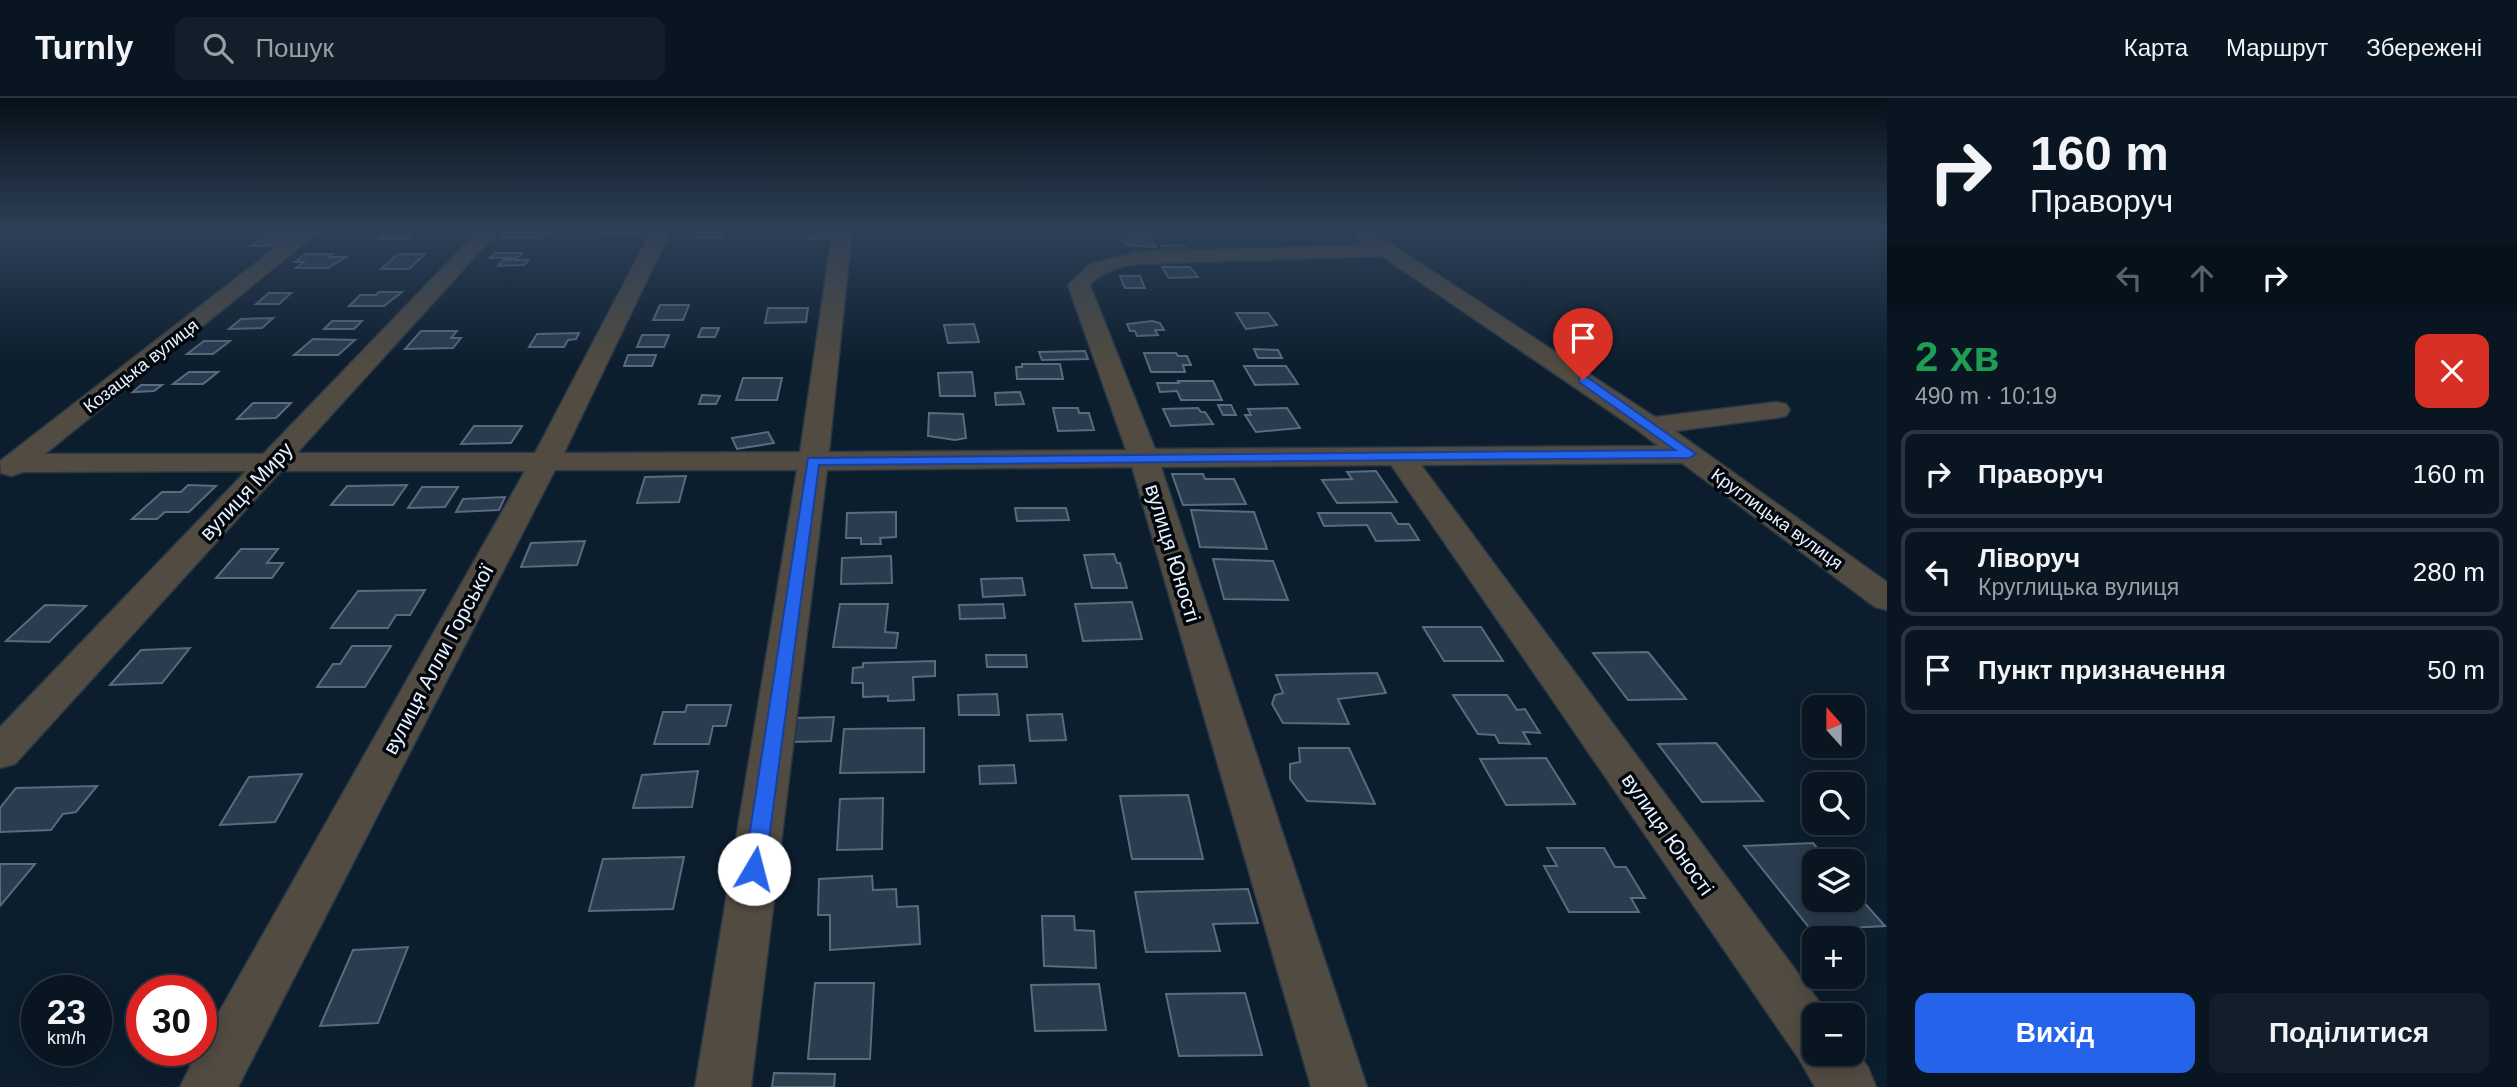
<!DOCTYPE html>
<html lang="uk">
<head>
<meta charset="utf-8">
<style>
	body { margin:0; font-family:Arial,sans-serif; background:#121f2a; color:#f1f3f6; height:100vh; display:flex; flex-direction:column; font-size:26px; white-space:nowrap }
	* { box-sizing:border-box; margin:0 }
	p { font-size:23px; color:#999fa5 }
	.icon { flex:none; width:38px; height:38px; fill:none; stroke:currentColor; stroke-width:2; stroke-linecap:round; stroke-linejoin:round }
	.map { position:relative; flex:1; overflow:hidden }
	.drawer { display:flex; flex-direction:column; background:#091622; width:630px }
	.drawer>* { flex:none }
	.top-card { background:#091622; color:#f1f3f6; overflow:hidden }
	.needle { width:46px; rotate:339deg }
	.buttons { position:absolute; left:1802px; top:597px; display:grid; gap:14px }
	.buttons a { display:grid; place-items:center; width:63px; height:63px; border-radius:14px; background:#091622; box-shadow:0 4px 18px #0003,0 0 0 2px #293540; font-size:35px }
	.speed { position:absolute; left:21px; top:877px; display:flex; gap:14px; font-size:35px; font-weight:700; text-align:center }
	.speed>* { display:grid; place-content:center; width:91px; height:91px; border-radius:50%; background:#091622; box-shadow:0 4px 18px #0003,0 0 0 2px #293540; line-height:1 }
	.speed small { font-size:18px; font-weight:400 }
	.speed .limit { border:10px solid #d22; background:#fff; color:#111 }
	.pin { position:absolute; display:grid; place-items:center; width:60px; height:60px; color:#fff; margin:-72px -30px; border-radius:50% 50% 50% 0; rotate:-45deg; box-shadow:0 0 7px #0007 }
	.pin .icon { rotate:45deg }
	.me { position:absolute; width:77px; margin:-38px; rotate:8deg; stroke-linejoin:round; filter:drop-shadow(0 0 5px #0008) }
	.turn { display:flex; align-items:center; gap:24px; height:147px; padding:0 28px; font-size:32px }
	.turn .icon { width:91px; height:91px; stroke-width:2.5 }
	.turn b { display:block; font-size:49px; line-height:60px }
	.lanes { display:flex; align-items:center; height:66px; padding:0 28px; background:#0003; justify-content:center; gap:35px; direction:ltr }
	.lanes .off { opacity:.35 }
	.round { display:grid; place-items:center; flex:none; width:74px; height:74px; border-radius:14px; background:#121f2a }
	.summary { display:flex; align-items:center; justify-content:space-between; height:119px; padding:0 28px }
	h1 { font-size:42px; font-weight:700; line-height:52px; color:#1e9e55 }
	.button { display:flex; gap:14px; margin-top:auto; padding:14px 28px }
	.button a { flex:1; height:80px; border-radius:14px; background:#2563eb; color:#fff; font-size:28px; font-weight:700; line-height:80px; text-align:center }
	.button a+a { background:#121f2a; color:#f1f3f6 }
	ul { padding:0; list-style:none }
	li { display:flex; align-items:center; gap:21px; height:88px; margin:0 14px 10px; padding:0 14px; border:4px solid #293540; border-radius:14px }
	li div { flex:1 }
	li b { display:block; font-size:26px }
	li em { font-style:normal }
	header { display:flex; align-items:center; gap:42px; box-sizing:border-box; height:98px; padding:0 35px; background:#091622; border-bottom:2px solid #293540 }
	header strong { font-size:33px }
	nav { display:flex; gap:38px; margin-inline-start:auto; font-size:24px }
	.search { width:490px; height:63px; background:#121f2a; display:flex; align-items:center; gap:18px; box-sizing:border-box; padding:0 24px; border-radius:14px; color:#999fa5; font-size:26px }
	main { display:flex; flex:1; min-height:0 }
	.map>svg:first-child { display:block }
	.building { fill:#2a3c4e; stroke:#586b7f; stroke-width:2 }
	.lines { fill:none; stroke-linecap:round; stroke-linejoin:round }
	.minor-casing { stroke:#263746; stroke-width:3 }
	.minor { fill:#514b41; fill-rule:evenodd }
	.route { fill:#2563eb; stroke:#184099; stroke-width:2 }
	.labels { text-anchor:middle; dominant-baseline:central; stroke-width:7; stroke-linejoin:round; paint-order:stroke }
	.far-street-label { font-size:18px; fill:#e8f3ff; stroke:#02070d }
	.street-label { font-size:21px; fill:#e8f3ff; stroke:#02070d }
</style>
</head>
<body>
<header>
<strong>Turnly</strong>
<div class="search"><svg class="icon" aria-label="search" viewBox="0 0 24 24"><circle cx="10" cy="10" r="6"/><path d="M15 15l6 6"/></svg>Пошук</div>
<nav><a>Карта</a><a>Маршрут</a><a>Збережені</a></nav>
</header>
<main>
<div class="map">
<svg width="1887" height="989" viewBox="0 0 1887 989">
	<rect width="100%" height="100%" fill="#0c1d2d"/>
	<g class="building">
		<polygon points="512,130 551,130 541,140 501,140"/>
		<polygon points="616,130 637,130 632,137 602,135 605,131"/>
		<polygon points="833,130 833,140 809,141 809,131"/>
		<polygon points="725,131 721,140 696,140 699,132"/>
		<polygon points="386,133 416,133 408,141 378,141"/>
		<polygon points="264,138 289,138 276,147 251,148"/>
		<polygon points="1149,138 1156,149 1127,147 1122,139"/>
		<polygon points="1183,147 1188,155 1167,155 1162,148"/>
		<polygon points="495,155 522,155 517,160 490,160"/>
		<polygon points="305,156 332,156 329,159 346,159 328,170 296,170 304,164 295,164"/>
		<polygon points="398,156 425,156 409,171 381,171"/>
		<polygon points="503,162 528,162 524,167 498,168"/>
		<polygon points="1162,169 1190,169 1198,179 1169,180"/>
		<polygon points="1120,178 1140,178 1145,190 1125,190"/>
		<polygon points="379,194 402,194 384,208 349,208 360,197 376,197"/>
		<polygon points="269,195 291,195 279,206 256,206"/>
		<polygon points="660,207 689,207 683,222 653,222"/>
		<polygon points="768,210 808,210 806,224 765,225"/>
		<polygon points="1236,215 1268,215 1277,227 1246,231"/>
		<polygon points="273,220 262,230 229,231 241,221"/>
		<polygon points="332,223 362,223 354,231 324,231"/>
		<polygon points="1152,223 1160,225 1164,232 1155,232 1158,237 1137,238 1135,233 1130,233 1127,226"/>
		<polygon points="974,226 979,244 948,245 944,227"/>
		<polygon points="702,230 719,230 715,239 698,239"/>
		<polygon points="421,233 457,233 451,240 461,240 453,250 405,251"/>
		<polygon points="579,235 576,241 568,242 564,249 529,249 537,236"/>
		<polygon points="642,237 669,237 664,249 637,249"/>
		<polygon points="313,241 355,242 338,257 294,257"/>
		<polygon points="204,243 230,243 213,256 187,256"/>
		<polygon points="1254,251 1278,252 1282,260 1258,260"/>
		<polygon points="1085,253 1088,261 1042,262 1039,254"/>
		<polygon points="1144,255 1176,255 1178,258 1187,258 1191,267 1183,267 1185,274 1151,274"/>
		<polygon points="628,257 656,257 652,268 624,268"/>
		<polygon points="1022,266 1060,266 1063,281 1017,281 1016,269 1022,269"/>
		<polygon points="1244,268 1286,268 1298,286 1255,287"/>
		<polygon points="189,274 218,274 203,286 173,286"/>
		<polygon points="972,274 975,298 940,298 938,275"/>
		<polygon points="743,280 782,280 777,302 736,302"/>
		<polygon points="1178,283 1213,283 1222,302 1181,302 1177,293 1160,294 1157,285 1179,285"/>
		<polygon points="141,287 162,287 154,293 133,294"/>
		<polygon points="1020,294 1024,306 996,307 995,295"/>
		<polygon points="702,297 720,298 716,306 699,306"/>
		<polygon points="253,305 291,305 276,320 237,321"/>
		<polygon points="1218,307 1231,307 1236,317 1223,317"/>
		<polygon points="1053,310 1078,310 1079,315 1089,315 1094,332 1058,333"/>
		<polygon points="1198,310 1201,314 1205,314 1213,326 1171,328 1163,311"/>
		<polygon points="1287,310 1300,330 1256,334 1245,317 1251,317 1248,311"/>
		<polygon points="929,315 963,316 966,340 955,342 928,338"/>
		<polygon points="474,328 522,328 511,345 461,346"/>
		<polygon points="768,334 774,345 737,351 732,340"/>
		<polygon points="1376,373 1397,404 1337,405 1322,382 1352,381 1347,374"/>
		<polygon points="1172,376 1203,376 1205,381 1234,381 1246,406 1183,407"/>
		<polygon points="686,378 679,404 637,405 645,379"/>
		<polygon points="188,387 216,388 189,414 165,414 157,421 132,421 162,394 181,394"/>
		<polygon points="407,387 393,407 331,407 347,388"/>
		<polygon points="422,389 458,389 445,409 408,410"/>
		<polygon points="505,399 499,412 456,414 463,401"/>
		<polygon points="1015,410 1066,410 1069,422 1017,423"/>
		<polygon points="1191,412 1254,414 1267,451 1200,449"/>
		<polygon points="896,414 896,439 880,440 881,446 861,446 861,440 846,440 847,415"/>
		<polygon points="1318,415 1391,415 1398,426 1409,426 1419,442 1376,443 1367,427 1324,428"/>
		<polygon points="585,443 577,467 521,469 531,445"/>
		<polygon points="241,451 278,451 267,465 283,465 272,480 216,480"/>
		<polygon points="1114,456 1117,465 1120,465 1127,490 1092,490 1084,457"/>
		<polygon points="891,458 892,485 841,486 842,460"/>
		<polygon points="1213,461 1273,463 1288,502 1224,501"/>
		<polygon points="1022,480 1025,497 983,499 981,481"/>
		<polygon points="425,492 410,517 396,517 388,530 331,530 358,493"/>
		<polygon points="1132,504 1142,541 1083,543 1075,506"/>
		<polygon points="840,506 888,506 885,534 898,535 896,550 833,549"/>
		<polygon points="1003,506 1005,520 960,521 959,507"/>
		<polygon points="45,507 86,508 49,544 6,543"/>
		<polygon points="1423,529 1481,529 1503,563 1444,563"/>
		<polygon points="352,548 391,548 365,589 317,589 333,566 340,566"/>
		<polygon points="190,550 162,585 110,587 141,552"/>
		<polygon points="1648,554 1686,601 1628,602 1593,555"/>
		<polygon points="986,557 1026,557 1027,569 987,569"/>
		<polygon points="935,563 935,578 913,579 914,602 888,603 888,598 863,599 863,585 852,585 853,570 863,569 863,565"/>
		<polygon points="1377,575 1386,595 1338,601 1349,626 1283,625 1272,606 1275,597 1283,595 1276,577"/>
		<polygon points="997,596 999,617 959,617 958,597"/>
		<polygon points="1453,597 1507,597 1517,612 1525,611 1540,635 1523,634 1530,646 1499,645 1495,637 1478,636"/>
		<polygon points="687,607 731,607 726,628 713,628 709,646 654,646 663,614 685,614"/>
		<polygon points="1062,616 1066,642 1030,643 1027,617"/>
		<polygon points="834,619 831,643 790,644 794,620"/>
		<polygon points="924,630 924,674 840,675 844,631"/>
		<polygon points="1716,645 1763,703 1702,704 1658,646"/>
		<polygon points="1299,650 1349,650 1375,706 1307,703 1290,681 1290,666 1300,664"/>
		<polygon points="1546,660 1575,706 1506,707 1480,661"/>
		<polygon points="1014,667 1016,685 980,686 979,668"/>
		<polygon points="698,673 692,709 633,710 642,677"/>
		<polygon points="302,676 275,724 220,727 249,679"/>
		<polygon points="97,688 76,714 63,716 51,732 0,734 0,710 16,690"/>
		<polygon points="1188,697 1203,761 1132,761 1120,698"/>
		<polygon points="883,700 882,751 837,752 840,701"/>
		<polygon points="1813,745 1828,763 1815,763 1815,802 1853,802 1853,792 1885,828 1811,832 1744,748"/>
		<polygon points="1547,750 1604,750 1615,769 1626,769 1645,800 1631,800 1639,814 1569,814 1544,768 1557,768"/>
		<polygon points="684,759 673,811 589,813 603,761"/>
		<polygon points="0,766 35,766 0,808"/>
		<polygon points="872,778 873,792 896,791 897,809 918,808 920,846 830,852 830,817 818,817 819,781"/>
		<polygon points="1248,791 1258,825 1213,826 1220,853 1146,854 1135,794"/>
		<polygon points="1042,818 1074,818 1075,832 1094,833 1096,870 1044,868"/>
		<polygon points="408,849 378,925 320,928 353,852"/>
		<polygon points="815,885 874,885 870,961 808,961"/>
		<polygon points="1099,886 1106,932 1035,933 1031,887"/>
		<polygon points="1245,895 1262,957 1179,958 1166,896"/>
		<polygon points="774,975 835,976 834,989 772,989"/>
	</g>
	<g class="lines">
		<defs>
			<path id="minor" d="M301 130H323L45 356H263L481 130H501L297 355H535L653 130H672L564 355 800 354 833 130H852L829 354 1126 352 1068 187 1090 166 1137 154 1365 147 1357 139 1360 135 1367 133 1394 148 1655 319 1776 304 1786 306 1790 312 1786 318 1776 320 1675 333 1887 484V512L1875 509 1682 365 1421 367 1829 917H1815V956H1853V950L1868 969 1876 989H1815L1799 961 1391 367 1161 369 1367 989H1311L1132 369 827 372 751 989H695L797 372H555L238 989H180L198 952H201V946L525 373H281L15 666 0 670V629L246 373 23 374 11 378 1 375 0 363ZM1382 158 1640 334 1658 348 1155 351 1090 187C1103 173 1118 169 1137 166Z"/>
		</defs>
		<use href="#minor" class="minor-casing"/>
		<use href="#minor" class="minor"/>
	</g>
	<linearGradient id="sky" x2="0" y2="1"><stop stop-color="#071019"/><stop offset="0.49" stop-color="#2e4057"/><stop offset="1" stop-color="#2e4057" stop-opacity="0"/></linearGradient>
	<rect width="1887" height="268" fill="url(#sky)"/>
	<polygon class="route" points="1579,279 1587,279 1696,356 1689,360 819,367 765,771 762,777 754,780 747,777 744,771 808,360 1675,352 1579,284"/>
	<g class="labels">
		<g class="far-street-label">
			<text transform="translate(141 268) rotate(-38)">Козацька вулиця</text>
			<text transform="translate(1777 421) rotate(36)">Круглицька вулиця</text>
		</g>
		<g class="street-label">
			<text transform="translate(246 393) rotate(-47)">вулиця Миру</text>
			<text transform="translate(1173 455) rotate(73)">вулиця Юності</text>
			<text transform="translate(438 561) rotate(-62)">вулиця Алли Горської</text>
			<text transform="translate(1668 736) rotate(55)">вулиця Юності</text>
		</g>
	</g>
</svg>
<div class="buttons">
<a><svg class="needle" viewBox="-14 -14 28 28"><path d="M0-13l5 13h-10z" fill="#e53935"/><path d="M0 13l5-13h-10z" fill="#999fa5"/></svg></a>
<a><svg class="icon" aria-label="search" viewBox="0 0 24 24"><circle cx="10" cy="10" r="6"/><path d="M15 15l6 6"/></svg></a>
<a><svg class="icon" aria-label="layers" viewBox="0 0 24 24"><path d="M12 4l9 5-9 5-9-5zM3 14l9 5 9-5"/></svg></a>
<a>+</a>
<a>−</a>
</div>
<div class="speed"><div>23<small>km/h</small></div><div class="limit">30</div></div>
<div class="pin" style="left:1583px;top:282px;background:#d93025"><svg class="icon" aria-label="arrive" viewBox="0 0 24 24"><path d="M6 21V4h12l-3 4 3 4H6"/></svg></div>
<svg class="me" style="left:754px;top:771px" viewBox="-20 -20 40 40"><circle r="19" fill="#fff"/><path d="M0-13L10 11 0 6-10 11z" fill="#2563eb"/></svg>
</div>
<section class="drawer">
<div class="top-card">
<div class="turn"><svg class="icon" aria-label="right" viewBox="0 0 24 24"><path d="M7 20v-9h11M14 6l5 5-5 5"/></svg><div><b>160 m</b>Праворуч</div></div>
<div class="lanes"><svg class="icon off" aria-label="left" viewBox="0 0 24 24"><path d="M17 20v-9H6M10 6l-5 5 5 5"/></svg><svg class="icon off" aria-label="ahead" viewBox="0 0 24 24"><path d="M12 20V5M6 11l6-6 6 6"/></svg><svg class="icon" aria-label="right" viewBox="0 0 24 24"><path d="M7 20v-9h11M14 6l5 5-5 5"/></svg></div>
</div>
<div class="summary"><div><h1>2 хв</h1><p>490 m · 10:19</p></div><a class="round" style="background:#d93025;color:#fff"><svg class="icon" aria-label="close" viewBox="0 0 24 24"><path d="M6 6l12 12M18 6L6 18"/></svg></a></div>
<ul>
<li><svg class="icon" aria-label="right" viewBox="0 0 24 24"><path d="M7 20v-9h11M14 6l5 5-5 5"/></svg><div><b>Праворуч</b></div><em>160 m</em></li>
<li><svg class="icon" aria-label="left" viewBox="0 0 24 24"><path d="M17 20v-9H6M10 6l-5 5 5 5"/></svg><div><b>Ліворуч</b><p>Круглицька вулиця</p></div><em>280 m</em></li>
<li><svg class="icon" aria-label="arrive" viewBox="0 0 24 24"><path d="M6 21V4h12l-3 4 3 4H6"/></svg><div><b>Пункт призначення</b></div><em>50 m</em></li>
</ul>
<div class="button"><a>Вихід</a><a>Поділитися</a></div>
</section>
</main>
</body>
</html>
